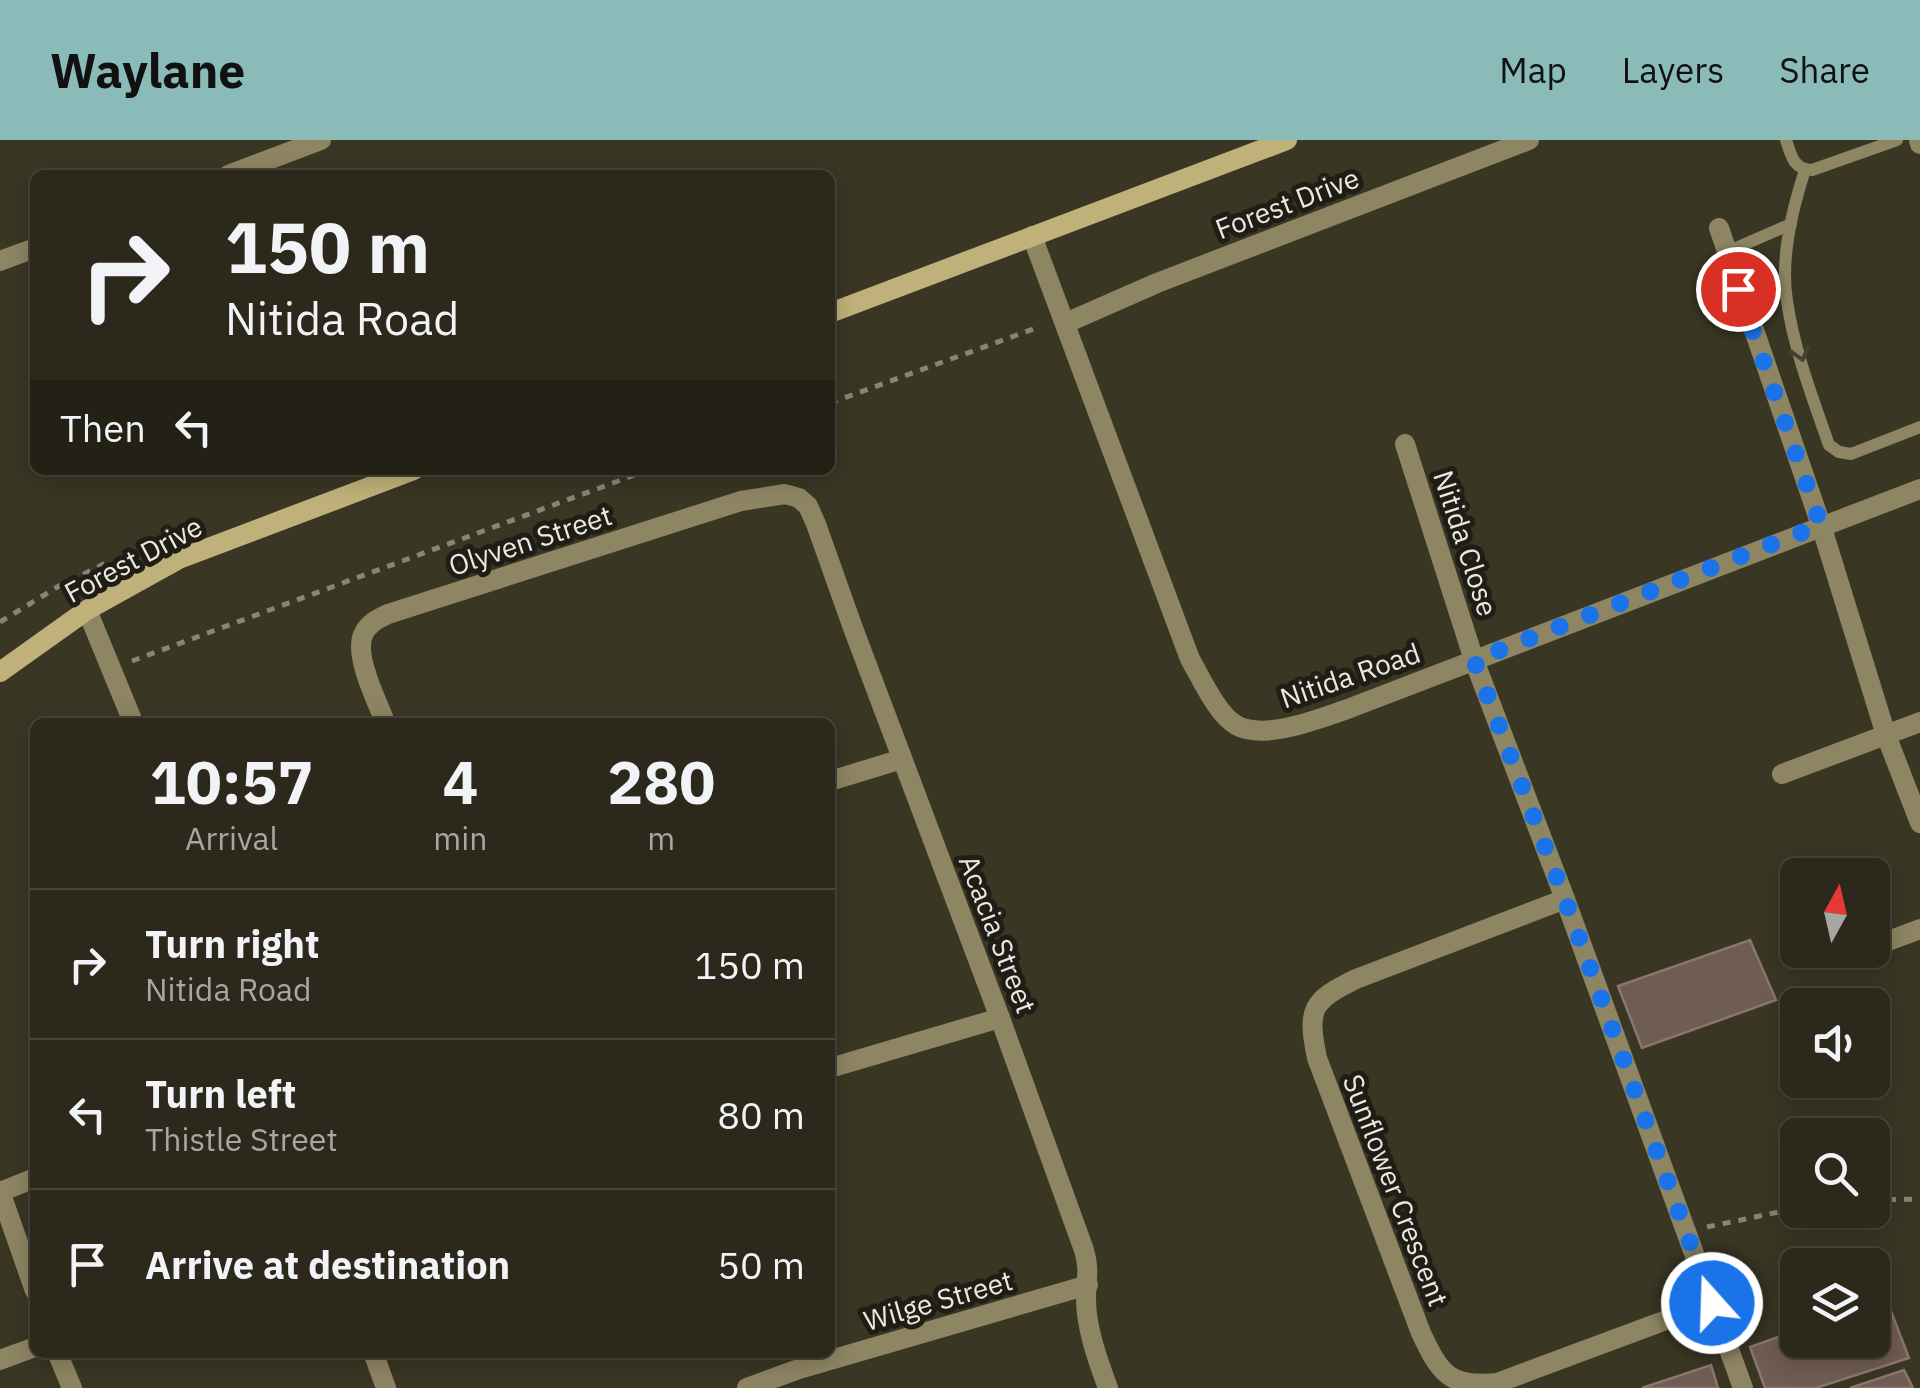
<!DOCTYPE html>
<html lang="en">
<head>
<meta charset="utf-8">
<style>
	body { margin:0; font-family:"IBM Plex Sans",sans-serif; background:#343024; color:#f1f3f6; height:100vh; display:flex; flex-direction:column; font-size:38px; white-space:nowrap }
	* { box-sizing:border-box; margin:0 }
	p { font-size:32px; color:#a6a6a3 }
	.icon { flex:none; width:55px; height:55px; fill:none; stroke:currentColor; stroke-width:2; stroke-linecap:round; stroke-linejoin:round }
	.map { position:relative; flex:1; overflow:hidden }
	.drawer { position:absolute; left:30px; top:578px; width:805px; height:640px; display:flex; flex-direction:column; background:#2c281b; border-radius:15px; box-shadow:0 5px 25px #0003,0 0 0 2px #48443a }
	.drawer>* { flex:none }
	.top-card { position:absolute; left:30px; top:30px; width:805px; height:305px; border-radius:15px; box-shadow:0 5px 25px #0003,0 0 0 2px #48443a; background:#2c281b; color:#f1f3f6; overflow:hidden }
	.needle { width:65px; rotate:8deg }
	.buttons { position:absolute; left:1780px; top:718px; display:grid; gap:20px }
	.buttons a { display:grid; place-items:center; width:110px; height:110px; border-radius:15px; background:#2c281b; box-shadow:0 5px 25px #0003,0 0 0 2px #48443a; font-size:50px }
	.pin { position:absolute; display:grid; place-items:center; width:85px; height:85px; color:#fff; margin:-42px; border:5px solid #fff; border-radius:50%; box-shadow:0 2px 10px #0007 }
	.me { position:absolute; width:110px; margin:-55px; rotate:340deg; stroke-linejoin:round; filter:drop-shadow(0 0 8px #0008) }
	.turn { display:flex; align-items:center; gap:35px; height:210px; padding:0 30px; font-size:45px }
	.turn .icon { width:130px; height:130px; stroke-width:2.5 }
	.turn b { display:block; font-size:70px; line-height:85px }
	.then { display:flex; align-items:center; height:95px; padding:0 30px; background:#0003; gap:20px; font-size:38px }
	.eta { display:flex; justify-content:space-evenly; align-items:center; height:170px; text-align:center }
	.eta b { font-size:60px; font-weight:800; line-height:70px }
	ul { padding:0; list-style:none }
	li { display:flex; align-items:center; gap:30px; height:150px; padding:0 30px; border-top:2px solid #48443a }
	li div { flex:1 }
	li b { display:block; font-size:38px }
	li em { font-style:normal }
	header { display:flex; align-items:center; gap:60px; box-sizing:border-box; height:140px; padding:0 50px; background:#8bbbb9; color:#111 }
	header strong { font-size:48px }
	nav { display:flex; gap:55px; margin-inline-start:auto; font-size:35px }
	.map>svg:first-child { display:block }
	.building { fill:#6f5c52; stroke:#8a766c; stroke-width:2.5 }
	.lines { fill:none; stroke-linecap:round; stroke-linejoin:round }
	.path { stroke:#888576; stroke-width:5; stroke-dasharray:8 8; stroke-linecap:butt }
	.lane { stroke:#8e8563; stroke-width:12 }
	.street { stroke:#8e8563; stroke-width:20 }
	.secondary { stroke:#c0b17a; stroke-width:20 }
	.oneway { stroke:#464131 }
	.route { stroke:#1a73e8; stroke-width:18; stroke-dasharray:0 32.4 }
	.labels { text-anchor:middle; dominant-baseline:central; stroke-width:10; stroke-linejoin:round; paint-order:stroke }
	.street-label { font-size:28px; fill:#eceadf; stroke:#1f1d16 }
</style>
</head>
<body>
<header>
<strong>Waylane</strong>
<nav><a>Map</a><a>Layers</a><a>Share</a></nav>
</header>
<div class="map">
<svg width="1920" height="1248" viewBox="0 0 1920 1248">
	<rect width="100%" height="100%" fill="#3a3624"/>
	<g class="building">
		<polygon points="1750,800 1776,860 1642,908 1618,846"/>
		<polygon points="1886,1158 1909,1218 1816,1248 1765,1248 1750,1207 1798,1190 1798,1200 1872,1200 1872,1162"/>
		<polygon points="1711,1225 1718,1248 1642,1248"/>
		<polygon points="1904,1230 1913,1248 1850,1248"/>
	</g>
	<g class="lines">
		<g class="path">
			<polyline points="830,263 1039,187"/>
			<polyline points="0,482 59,446 108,422"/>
			<polyline points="132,521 648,330"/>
			<polyline points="1872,1060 1920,1059"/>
			<polyline points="1707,1087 1798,1068"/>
		</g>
		<g class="lane">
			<path d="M1786 0C1791 15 1793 29 1812 30L1897 0"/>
			<path d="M1805 30C1792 70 1780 118 1787 161 1794 210 1813 259 1829 305L1839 312 1851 314 1920 287"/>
			<polyline points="1727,112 1791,84"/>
		</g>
		<g class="street">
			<polyline points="1919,0 1920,4"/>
			<polyline points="228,35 321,0"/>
			<polyline points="1719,88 1821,385 1886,595 1920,683"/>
			<path d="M1032 96 1190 519C1201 538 1217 574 1236 585 1264 601 1318 579 1345 570L1920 349"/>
			<polyline points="0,121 35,108"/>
			<polyline points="1066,183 1157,143 1529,0"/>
			<polyline points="1405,304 1474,520 1565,759 1743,1248"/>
			<polyline points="87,470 133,582"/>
			<path d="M385 582C377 561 354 516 363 495 368 483 378 479 388 474L741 361 785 354 799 358 808 366 816 384 853 488 1000 878 1084 1110C1090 1130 1086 1139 1086 1159 1086 1188 1098 1221 1108 1248"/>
			<polyline points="1782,634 1920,582"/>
			<polyline points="830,641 902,619"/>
			<path d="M1565 759 1356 839C1311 861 1307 869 1317 918L1421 1193C1440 1233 1449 1248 1497 1243L1712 1163"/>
			<polyline points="1872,807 1920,789"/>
			<polyline points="830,928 1000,878"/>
			<polyline points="0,1051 35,1151"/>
			<polyline points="0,1052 35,1038"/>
			<polyline points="57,1212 72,1248"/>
			<polyline points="373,1212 386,1248"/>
			<polyline points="0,1220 35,1207"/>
			<polyline points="747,1248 796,1230 1088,1145"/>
		</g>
		<g class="secondary">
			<polyline points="830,173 1287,0"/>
			<polyline points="0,532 87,470 179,419 414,330"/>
		</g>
	</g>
	<defs><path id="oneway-chevron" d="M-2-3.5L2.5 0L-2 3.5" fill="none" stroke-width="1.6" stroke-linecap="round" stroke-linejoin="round" transform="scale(2.5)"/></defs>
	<use class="oneway" href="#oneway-chevron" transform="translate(1801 214) rotate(74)"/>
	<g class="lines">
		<polyline class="route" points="1712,1163 1565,759 1474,520 1821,385 1738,149"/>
	</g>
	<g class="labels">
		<g class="street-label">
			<text transform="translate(1287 63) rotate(-21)">Forest Drive</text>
			<text transform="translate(530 400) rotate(-18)">Olyven Street</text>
			<text transform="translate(1466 403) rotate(72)">Nitida Close</text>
			<text transform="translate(133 419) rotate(-28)">Forest Drive</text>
			<text transform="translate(1350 535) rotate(-19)">Nitida Road</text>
			<text transform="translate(998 794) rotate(69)">Acacia Street</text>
			<text transform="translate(1396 1050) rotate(69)">Sunflower Crescent</text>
			<text transform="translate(938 1160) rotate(-16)">Wilge Street</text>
		</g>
	</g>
</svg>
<div class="buttons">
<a><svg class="needle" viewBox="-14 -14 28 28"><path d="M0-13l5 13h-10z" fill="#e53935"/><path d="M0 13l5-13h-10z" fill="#a6a6a3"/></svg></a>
<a><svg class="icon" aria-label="sound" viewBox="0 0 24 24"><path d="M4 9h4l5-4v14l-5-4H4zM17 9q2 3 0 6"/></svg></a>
<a><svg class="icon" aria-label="search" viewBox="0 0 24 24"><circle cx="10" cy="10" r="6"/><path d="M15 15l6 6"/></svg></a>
<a><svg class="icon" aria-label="layers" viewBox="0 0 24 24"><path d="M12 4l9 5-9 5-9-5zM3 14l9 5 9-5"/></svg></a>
</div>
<div class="pin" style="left:1738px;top:149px;background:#d93025"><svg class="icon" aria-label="arrive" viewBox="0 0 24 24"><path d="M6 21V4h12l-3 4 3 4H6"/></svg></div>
<svg class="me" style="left:1712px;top:1163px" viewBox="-20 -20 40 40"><circle r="17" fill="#1a73e8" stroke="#fff" stroke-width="3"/><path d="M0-11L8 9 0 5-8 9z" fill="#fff"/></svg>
<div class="top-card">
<div class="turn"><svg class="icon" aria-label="right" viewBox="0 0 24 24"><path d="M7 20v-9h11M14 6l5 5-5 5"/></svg><div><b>150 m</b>Nitida Road</div></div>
<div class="then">Then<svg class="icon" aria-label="left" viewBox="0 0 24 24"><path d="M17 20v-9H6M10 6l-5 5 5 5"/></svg></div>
</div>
<section class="drawer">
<div class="eta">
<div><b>10:57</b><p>Arrival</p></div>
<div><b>4</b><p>min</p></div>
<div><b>280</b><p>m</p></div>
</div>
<ul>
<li><svg class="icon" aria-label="right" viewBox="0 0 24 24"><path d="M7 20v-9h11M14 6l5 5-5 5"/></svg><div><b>Turn right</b><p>Nitida Road</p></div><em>150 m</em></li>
<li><svg class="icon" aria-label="left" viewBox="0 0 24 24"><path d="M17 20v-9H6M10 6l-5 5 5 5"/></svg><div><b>Turn left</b><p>Thistle Street</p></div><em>80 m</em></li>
<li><svg class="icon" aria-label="arrive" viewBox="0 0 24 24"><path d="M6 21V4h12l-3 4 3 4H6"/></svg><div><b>Arrive at destination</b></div><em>50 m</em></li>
</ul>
</section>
</div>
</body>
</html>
